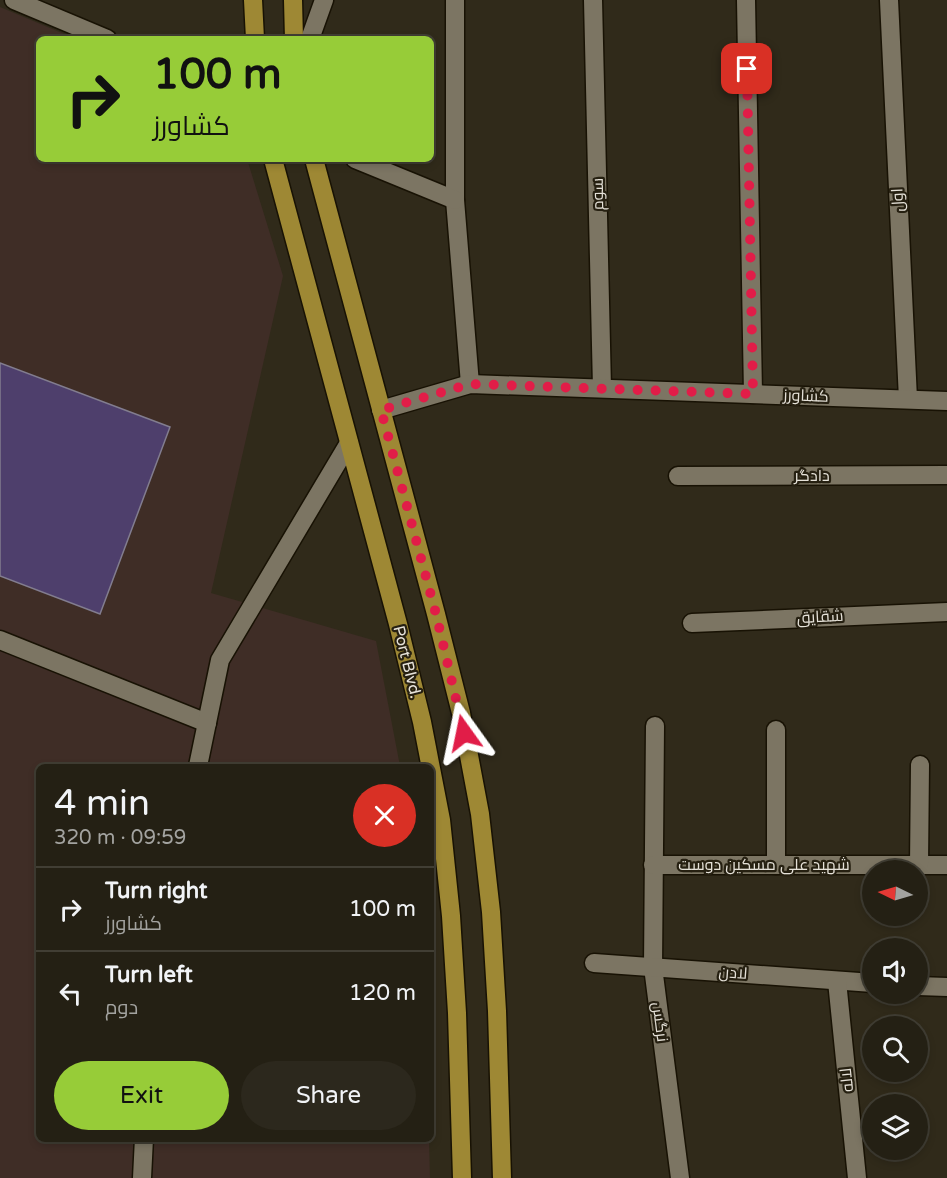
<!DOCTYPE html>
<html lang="en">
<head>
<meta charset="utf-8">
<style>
	body { margin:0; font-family:"Varela Round",Cairo,sans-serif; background:#2c281d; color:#f1f3f6; height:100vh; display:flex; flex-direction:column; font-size:22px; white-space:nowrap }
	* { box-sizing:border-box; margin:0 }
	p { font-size:20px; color:#a3a3a0 }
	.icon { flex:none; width:33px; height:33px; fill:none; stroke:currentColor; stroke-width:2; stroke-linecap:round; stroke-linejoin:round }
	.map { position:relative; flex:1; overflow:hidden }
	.details { position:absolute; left:36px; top:764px; width:398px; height:378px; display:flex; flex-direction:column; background:#242014; border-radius:9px; box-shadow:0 3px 9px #0003,0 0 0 2px #413e34 }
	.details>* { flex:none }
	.guide { position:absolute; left:36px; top:36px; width:398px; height:126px; border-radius:9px; box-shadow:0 3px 9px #0003,0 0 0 2px #413e34; background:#97cc38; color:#111; overflow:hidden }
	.needle { width:39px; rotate:275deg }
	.buttons { position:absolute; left:862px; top:860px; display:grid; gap:12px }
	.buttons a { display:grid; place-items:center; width:66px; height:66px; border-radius:50%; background:#242014; box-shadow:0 3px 9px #0003,0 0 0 2px #413e34; font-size:30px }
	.pin { position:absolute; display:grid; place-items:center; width:51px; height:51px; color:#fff; margin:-26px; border-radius:12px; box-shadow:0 3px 9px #0006 }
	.me { position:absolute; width:66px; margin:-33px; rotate:348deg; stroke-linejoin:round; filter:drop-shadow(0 0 4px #0008) }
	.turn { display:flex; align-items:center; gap:21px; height:126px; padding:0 18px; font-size:27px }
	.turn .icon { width:78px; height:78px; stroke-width:2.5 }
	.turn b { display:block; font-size:42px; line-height:51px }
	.round { display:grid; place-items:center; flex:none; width:63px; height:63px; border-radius:32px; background:#2c281d }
	.summary { display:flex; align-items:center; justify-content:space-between; height:102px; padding:0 18px }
	h1 { font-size:36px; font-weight:600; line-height:45px }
	.primary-button { display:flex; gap:12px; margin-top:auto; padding:12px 18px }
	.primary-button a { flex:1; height:69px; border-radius:36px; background:#97cc38; color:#111; font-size:24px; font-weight:600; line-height:69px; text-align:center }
	.primary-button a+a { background:#2c281d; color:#f1f3f6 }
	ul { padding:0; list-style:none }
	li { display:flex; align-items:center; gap:18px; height:84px; padding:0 18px; border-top:2px solid #413e34 }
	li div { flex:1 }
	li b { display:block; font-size:22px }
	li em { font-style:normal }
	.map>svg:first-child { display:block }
	.industrial { fill:#3f2d26 }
	.building { fill:#4e3f6c; stroke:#827d8f; stroke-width:1.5 }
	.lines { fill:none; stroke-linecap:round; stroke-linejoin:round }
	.minor-casing { stroke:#181204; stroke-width:21 }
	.major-casing { stroke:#181204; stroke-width:21 }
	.minor { stroke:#7c7563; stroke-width:18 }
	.major { stroke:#9e8834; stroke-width:18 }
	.route { stroke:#e11d48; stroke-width:10; stroke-dasharray:0 18 }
	.labels { text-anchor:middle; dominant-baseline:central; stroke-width:4.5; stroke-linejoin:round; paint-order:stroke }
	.street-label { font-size:16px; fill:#e6e2d9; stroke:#262011 }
</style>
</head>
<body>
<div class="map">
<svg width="947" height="1178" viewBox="0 0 947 1178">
	<rect width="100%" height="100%" fill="#302a1a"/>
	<polygon class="industrial" points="0,7 76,39 39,39 39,159 247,159 283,276 211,593 376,641 400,766 39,766 39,1138 429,1139 430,1178 0,1178"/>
	<polygon class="building" points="0,363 170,427 100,614 0,576"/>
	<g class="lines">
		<defs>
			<g id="minor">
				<polyline points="14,0 107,39"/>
				<polyline points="455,0 455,200 470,384"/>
				<polyline points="593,0 602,388"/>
				<polyline points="746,0 753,394"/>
				<polyline points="889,0 908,399"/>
				<polyline points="310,39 324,0"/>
				<polyline points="355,159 455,200"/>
				<polyline points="381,410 470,384 947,401"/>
				<polyline points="678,476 947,475"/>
				<polyline points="692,623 947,612"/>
				<polyline points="0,640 207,723"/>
				<polyline points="655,726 653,967 680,1178"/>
				<polyline points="198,766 220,660 349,443"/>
				<polyline points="653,865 947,865"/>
				<polyline points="776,865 776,730"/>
				<polyline points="919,865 920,765"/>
				<polyline points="594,963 873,983"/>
				<polyline points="837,981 857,1178"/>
				<polyline points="918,986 947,987"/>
				<polyline points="142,1178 144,1138"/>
			</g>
			<g id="major">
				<polyline points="253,0 255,39"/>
				<polyline points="293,0 294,39"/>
				<polyline points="273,159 398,624 422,722 441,820 451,916 457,1013 462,1178"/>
				<polyline points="314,159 436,614 461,713 480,814 491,912 497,1011 502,1178"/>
			</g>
		</defs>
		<use href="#minor" class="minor-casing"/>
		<use href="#major" class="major-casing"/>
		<use href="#minor" class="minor"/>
		<use href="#major" class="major"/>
	</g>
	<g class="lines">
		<polyline class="route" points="464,733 436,614 381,410 470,384 753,394 747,69"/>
	</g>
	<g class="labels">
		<g class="street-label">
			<text transform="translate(598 194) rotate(-91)">سوم</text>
			<text transform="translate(898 200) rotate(-93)">اول</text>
			<text transform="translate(806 396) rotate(2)">کشاورز</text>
			<text x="812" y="476">دادگر</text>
			<text transform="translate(820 617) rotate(-3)">شقایق</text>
			<text transform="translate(407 662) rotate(76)">Port Blvd.</text>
			<text x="764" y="865">شهید علی مسکین دوست</text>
			<text transform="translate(733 973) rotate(4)">لادن</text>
			<text transform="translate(660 1022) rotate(83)">نرگس</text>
			<text transform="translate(847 1080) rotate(-96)">لاله</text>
		</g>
	</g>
</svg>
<div class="buttons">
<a><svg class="needle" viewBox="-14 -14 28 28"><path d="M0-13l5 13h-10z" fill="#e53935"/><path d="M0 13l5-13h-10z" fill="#a3a3a0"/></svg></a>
<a><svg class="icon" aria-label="sound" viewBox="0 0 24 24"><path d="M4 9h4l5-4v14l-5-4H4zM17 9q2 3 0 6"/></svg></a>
<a><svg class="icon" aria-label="search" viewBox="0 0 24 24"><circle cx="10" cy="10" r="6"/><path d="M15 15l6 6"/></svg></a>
<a><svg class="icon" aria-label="layers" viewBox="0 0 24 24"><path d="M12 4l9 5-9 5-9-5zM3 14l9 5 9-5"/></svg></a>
</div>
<div class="pin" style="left:747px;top:69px;background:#d93025"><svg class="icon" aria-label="arrive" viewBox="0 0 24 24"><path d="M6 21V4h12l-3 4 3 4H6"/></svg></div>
<svg class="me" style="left:464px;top:733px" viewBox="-20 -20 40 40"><path d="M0-17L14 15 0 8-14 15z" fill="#e11d48" stroke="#fff" stroke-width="4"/></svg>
<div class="guide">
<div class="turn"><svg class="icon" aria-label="right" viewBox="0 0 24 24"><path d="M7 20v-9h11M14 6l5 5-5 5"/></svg><div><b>100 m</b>کشاورز</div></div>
</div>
<section class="details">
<div class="summary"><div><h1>4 min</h1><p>320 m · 09:59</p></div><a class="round" style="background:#d93025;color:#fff"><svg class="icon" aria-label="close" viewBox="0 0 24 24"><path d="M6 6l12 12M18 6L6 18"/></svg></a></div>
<ul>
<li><svg class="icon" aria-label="right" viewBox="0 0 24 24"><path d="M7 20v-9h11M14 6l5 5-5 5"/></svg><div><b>Turn right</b><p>کشاورز</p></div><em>100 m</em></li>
<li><svg class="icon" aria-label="left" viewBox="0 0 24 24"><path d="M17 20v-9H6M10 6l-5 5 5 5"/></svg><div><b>Turn left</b><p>دوم</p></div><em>120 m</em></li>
</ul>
<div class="primary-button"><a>Exit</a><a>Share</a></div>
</section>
</div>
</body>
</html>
